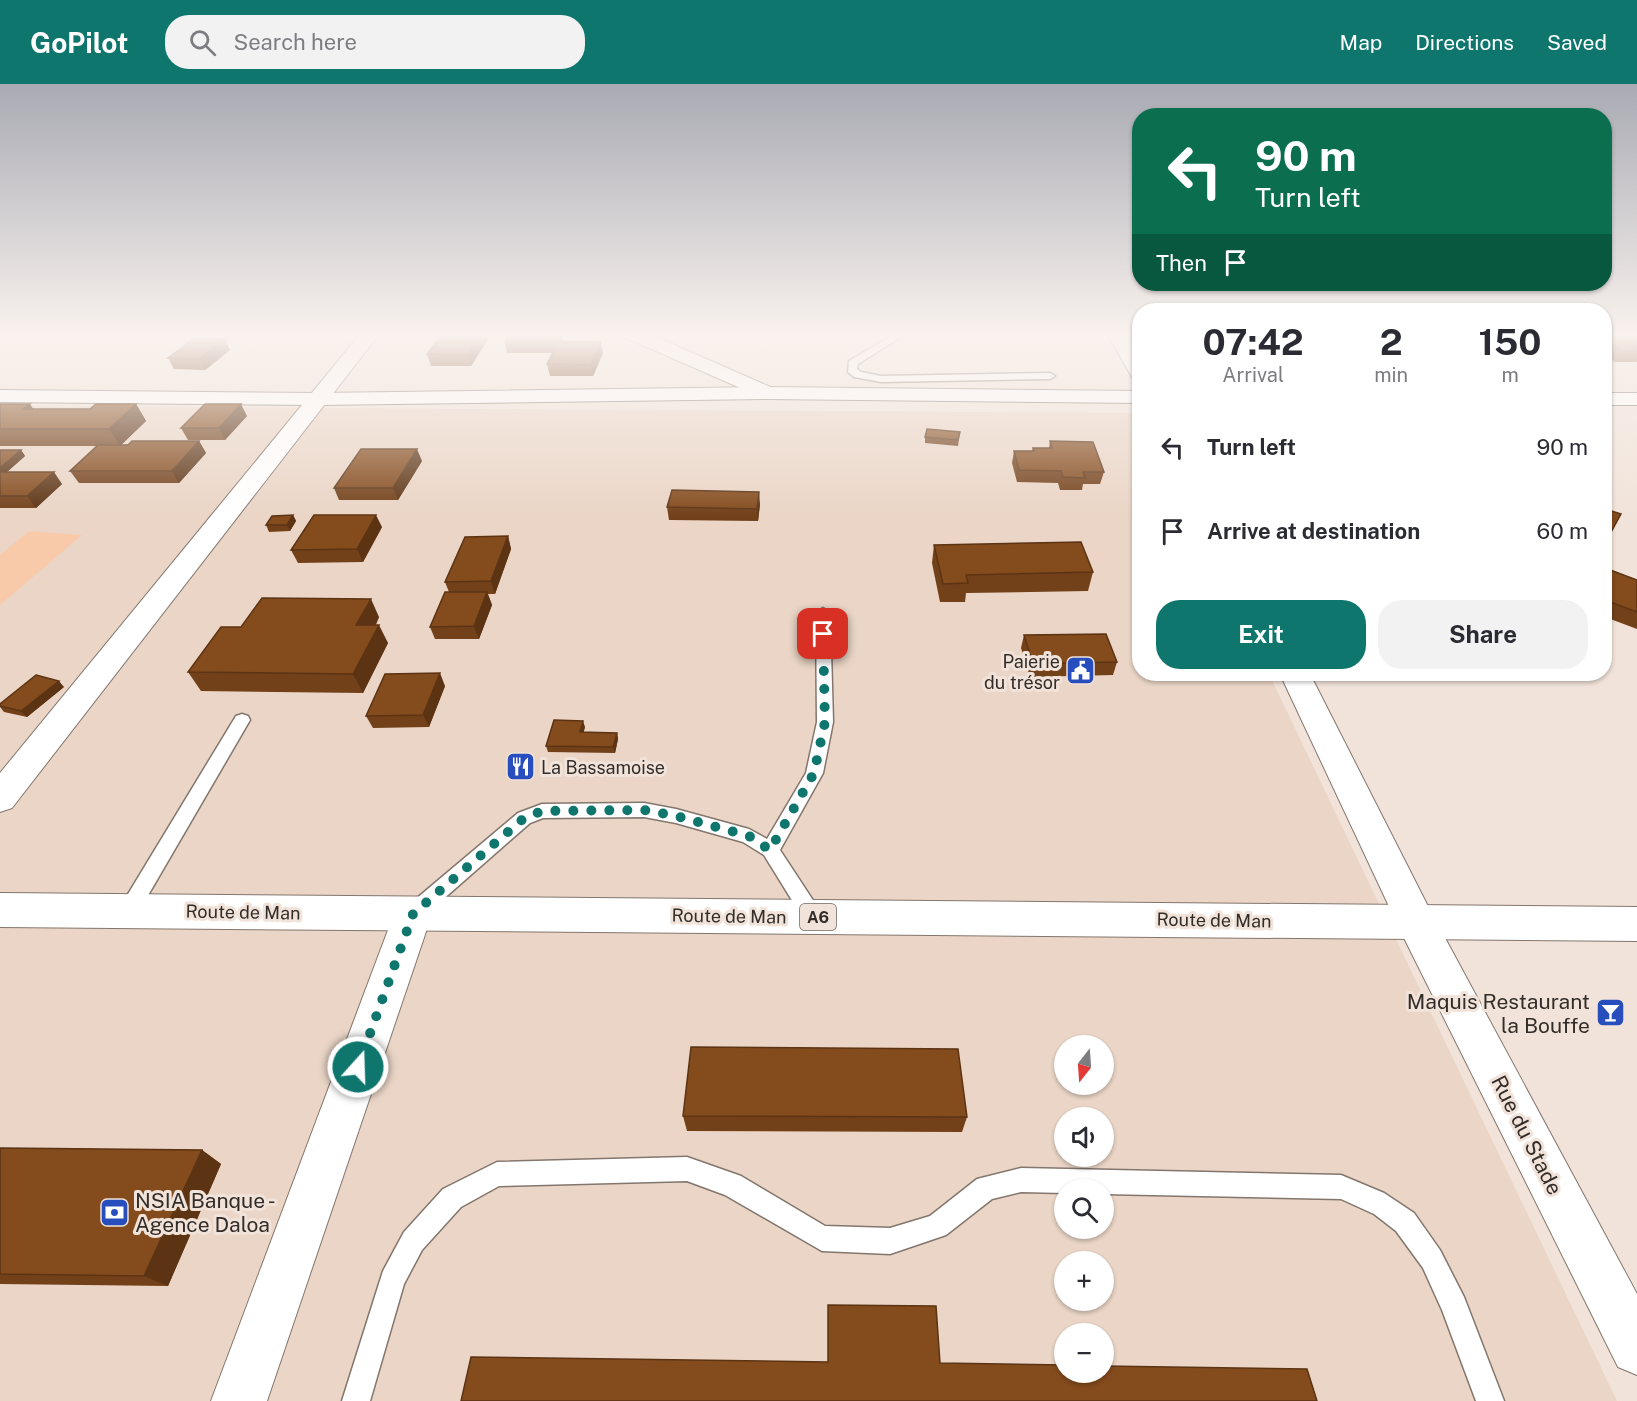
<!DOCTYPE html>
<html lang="en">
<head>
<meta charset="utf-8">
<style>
	body { margin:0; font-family:"Public Sans",sans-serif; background:#f2f2f3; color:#2b2b33; height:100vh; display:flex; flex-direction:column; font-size:22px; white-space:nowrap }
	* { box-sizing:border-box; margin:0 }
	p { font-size:20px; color:#7c7c81 }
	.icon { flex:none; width:33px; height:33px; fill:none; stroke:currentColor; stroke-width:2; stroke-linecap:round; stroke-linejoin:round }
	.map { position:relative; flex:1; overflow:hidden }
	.details { position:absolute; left:1132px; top:219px; width:480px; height:378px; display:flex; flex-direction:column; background:#fff; border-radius:24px; box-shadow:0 2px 4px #0004 }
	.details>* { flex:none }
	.hud { position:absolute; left:1132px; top:24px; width:480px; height:183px; border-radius:24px; box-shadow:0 2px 4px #0004; background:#0b6e4f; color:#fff; overflow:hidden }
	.needle { width:39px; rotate:197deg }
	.buttons { position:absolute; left:1054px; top:951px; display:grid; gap:12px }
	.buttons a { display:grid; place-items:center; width:60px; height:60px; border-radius:50%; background:#fff; box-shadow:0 2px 4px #0004; font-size:30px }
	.pin { position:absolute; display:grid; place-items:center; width:51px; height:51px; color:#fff; margin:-26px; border-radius:12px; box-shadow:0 3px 9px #0006 }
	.me { position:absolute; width:66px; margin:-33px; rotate:20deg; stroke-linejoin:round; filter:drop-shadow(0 0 4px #0008) }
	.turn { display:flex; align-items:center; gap:21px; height:126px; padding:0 24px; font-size:27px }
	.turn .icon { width:78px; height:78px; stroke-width:2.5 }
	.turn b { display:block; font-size:42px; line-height:51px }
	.then { display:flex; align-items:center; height:57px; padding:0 24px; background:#0003; gap:12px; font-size:22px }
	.eta { display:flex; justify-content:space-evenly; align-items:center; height:102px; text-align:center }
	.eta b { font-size:36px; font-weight:700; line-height:42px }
	.button { display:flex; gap:12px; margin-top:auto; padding:12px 24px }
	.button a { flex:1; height:69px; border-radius:24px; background:#0f766e; color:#fff; font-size:24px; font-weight:700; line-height:69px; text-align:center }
	.button a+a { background:#f2f2f3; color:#2b2b33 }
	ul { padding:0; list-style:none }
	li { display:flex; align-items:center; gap:18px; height:84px; padding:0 24px }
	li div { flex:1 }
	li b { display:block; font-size:22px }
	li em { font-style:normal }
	header { display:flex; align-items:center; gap:36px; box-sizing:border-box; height:84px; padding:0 30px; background:#0f766e; color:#fff }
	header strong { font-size:28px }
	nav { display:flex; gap:33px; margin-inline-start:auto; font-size:21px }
	.search { width:420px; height:54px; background:#f2f2f3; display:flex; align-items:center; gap:15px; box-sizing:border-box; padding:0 21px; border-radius:24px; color:#7c7c81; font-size:22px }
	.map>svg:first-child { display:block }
	.built { fill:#ead5c6; fill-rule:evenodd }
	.green { fill:#f9caaa }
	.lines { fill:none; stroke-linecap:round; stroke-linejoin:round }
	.lane-casing { stroke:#83766d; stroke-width:3 }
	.street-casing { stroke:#83766d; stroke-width:2 }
	.secondary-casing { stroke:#83766d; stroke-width:2 }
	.highway-casing { stroke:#83766d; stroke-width:2 }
	.lane { fill:#fff; fill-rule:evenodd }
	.street { fill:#fff; fill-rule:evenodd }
	.secondary { fill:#fff; fill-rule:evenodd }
	.highway { fill:#fff; fill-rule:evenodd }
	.wall { fill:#724019 }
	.shaded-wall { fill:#5c3414 }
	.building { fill:#844b1d; stroke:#5c3414; stroke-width:1.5 }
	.route { stroke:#0f766e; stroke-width:10; stroke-dasharray:0 18 }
	.labels { text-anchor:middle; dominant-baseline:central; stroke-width:6; stroke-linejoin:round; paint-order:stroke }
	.shield { fill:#f1e3d9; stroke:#6c645e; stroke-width:1.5 }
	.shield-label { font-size:16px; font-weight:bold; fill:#332d2a }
	.poi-label { font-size:18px; fill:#332d2a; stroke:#f1e3d9; text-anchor:end }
	.street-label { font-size:18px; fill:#332d2a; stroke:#f1e3d9 }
	.near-poi-label { font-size:21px; fill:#332d2a; stroke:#f1e3d9; text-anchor:end }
	.near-street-label { font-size:21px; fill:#332d2a; stroke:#f1e3d9 }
</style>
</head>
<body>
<header>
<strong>GoPilot</strong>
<div class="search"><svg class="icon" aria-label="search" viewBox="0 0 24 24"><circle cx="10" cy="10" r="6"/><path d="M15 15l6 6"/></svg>Search here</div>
<nav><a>Map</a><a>Directions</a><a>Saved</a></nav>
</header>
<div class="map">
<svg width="1637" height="1317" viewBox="0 0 1637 1317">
	<rect width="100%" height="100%" fill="#f1e3d9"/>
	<path class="built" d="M0 322 1140 329V590H1269L1617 1317H0ZM1065 962H1104V1000H1065ZM1065 1034H1104V1072H1065ZM1065 1106H1104V1144H1065ZM1065 1178H1104V1216H1065ZM1065 1250H1104V1288H1065Z"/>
	<polygon class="green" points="29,447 82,451 0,521 0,471"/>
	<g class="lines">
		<defs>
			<g id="lane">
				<polygon points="896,249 907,249 858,280 857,285 861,288 881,292 1050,289 1055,292 1050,295 881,298 854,293 848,288 849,277"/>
				<polygon points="823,524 830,529 833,638 823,689 780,766 820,827 823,833 820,839 813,841 806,839 764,771 743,758 676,739 644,733 543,734 530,739 424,832 417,834 410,832 407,826 410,820 518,729 542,720 644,719 676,725 749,745 767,755 806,689 817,638 816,529"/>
				<polygon points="242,630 248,632 250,636 136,832 129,834 122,832 119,826 122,820 236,632"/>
				<polygon points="687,1073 741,1092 825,1142 890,1144 930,1132 977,1095 1021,1084 1341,1091 1384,1109 1414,1129 1440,1166 1464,1213 1504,1317 1476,1317 1442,1226 1423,1184 1396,1147 1374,1130 1341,1115 1104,1110 1104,1106 1065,1106 1065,1109 1021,1108 992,1115 946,1151 890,1170 822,1167 725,1111 687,1097 499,1102 461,1123 422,1166 404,1200 370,1317 342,1317 383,1187 404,1148 443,1105 497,1078"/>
			</g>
			<g id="street">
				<polygon points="361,249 380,249 12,724 0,728 0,689"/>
				<polygon points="622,249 647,249 775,305 778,309 775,313 768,315 761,313 624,253"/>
				<polygon points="413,813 427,818 432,830 267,1317 211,1317 394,830 399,818"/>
				<polygon points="1416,821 1430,826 1637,1210 1637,1291 1618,1283 1396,838 1402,826"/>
			</g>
			<g id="secondary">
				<polygon points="1107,249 1125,249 1140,274 1140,297 1133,295"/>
				<polygon points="768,303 1140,307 1140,319 768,315 318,321 0,318 0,306 318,309"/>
				<rect x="1605" y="309" width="32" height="12"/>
				<polygon points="1280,590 1310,590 1436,838 1430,850 1416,855 1402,850"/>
			</g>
			<polygon id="highway" points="0,809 1637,823 1637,857 0,843"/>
		</defs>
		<use href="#lane" class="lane-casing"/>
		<use href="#street" class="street-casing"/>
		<use href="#secondary" class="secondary-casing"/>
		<use href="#highway" class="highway-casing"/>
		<use href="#lane" class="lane"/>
		<use href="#street" class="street"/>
		<use href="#secondary" class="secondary"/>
		<use href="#highway" class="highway"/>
	</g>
	<g class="wall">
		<polygon points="19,249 50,249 20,250"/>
		<polygon points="510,249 561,249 562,255 561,257 603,269 593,292 550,292 547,280 553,269 507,269 505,258"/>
		<polygon points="1605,249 1637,250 1637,278 1615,278 1605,271"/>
		<polygon points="225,255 230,266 205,286 174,285 168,274"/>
		<polygon points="488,255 471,282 431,282 427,270"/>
		<polygon points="0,320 33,325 90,325 136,320 146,337 121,361 199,357 206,369 179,399 79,399 70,387 97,362 0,362"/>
		<polygon points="247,332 225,356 188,356 181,344"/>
		<polygon points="960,348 958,362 925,359 925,353"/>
		<polygon points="1050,357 1104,388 1100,400 1083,400 1082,406 1060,406 1058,399 1017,398 1012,379 1014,367 1032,367 1033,364 1049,364"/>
		<polygon points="0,366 21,366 25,372 7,388 62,400 36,424 0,424"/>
		<polygon points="422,377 398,416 339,416 334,404"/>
		<polygon points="760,420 758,437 669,436 667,423"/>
		<polygon points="1605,425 1609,452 1605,458"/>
		<polygon points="293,431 296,437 290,447 269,448 266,441"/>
		<polygon points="382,443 363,478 298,479 291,466"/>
		<polygon points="508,452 511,465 495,510 488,510 492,521 479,555 435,555 430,543 449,508 445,498"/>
		<polygon points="934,461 1093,488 1088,507 966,509 965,518 940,518 932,479"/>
		<polygon points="1605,484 1637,496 1637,545 1605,533"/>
		<polygon points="379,533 376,541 388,559 363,609 201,607 188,588 241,543"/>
		<polygon points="1024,551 1117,578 1113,591 1030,593 1021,564"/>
		<polygon points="445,602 429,643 373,644 366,632"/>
		<polygon points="64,603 27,633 4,628 0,623 0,620"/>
		<polygon points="585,643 583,648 617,649 618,655 615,669 548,668 546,662"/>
		<polygon points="683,1032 967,1033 962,1048 687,1047"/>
		<polygon points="0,1064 202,1066 221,1080 168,1202 0,1200"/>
	</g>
	<g class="shaded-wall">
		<polygon points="482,249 487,249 488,255 471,282 467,271"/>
		<polygon points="557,249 561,249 562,255 555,269 552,258"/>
		<polygon points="225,255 230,266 205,286 199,275"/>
		<polygon points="601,258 603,269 593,292 591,281"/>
		<polygon points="30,320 41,337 23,325"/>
		<polygon points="136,320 146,337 120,362 109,345"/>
		<polygon points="241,320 247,332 225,356 219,344"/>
		<polygon points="199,357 206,369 179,399 172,387"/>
		<polygon points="417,365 422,377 398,416 393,404"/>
		<polygon points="21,366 25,372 0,394 0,384"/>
		<polygon points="54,388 62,400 36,424 27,412"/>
		<polygon points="759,408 760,420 758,437 757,425"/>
		<polygon points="293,431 296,437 290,447 287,441"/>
		<polygon points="376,431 382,443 363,478 357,465"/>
		<polygon points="508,452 511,465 495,510 491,497"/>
		<polygon points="487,508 492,521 479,555 474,542"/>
		<polygon points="371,515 379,533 365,559 356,541"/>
		<polygon points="379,541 388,559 363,609 353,590"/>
		<polygon points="440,589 445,602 429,643 423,631"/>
		<polygon points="59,597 64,603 27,633 21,627"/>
		<polygon points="583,637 585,643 582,655 580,648"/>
		<polygon points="617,649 618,655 615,669 613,663"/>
		<polygon points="202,1066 221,1080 168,1202 144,1192"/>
	</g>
	<g class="building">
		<polygon points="443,249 482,249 467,271 427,270"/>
		<polygon points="510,249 557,249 552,258 505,258"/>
		<polygon points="1605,249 1635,249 1637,250 1637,267 1622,267 1605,255"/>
		<polygon points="195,254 225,255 199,275 168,274"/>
		<polygon points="559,257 601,258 591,281 547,280"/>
		<polygon points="0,320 30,320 23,325 90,325 96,320 136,320 109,345 0,345"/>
		<polygon points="205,320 241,320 219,344 181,344"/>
		<polygon points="927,345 960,348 958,356 925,353"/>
		<polygon points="132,357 199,357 172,387 70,387 98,361 128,361"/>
		<polygon points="1050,357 1093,358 1104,388 1083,388 1085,394 1063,393 1061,387 1019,386 1014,367 1034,367 1033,364 1052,364"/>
		<polygon points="361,365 417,365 393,404 334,404"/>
		<polygon points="0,366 21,366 0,384"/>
		<polygon points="0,388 54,388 27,412 0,412"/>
		<polygon points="672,406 759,408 757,425 667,423"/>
		<polygon points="1605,425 1621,430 1609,452 1605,451"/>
		<polygon points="293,431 287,441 266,441 272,432"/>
		<polygon points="314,431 376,431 357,465 291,466"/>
		<polygon points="508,452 491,497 445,498 465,453"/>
		<polygon points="1081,458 1093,488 966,491 968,499 943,500 934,461"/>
		<polygon points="1605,484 1637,496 1637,528 1605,516"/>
		<polygon points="445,508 487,508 474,542 430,543"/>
		<polygon points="262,514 371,515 356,541 379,541 353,590 188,588 221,543 241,543"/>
		<polygon points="1106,550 1117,578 1033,580 1024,551"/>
		<polygon points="440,589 423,631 366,632 385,590"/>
		<polygon points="36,591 59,597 21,627 0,622 0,620"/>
		<polygon points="554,636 583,637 580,648 617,649 613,663 546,662"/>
		<polygon points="691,963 958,965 967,1033 683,1032"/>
		<polygon points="0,1064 202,1066 144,1192 0,1190"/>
		<polygon points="828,1221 936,1222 940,1279 1065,1281 1065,1288 1104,1288 1104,1282 1307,1285 1317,1317 461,1317 471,1273 828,1278"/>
	</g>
	<linearGradient id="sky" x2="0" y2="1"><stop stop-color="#a9aab3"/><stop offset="0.58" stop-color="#f9f2ee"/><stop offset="1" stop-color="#f9f2ee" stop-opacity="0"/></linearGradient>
	<rect width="1637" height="433" fill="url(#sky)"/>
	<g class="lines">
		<polyline class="route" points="358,983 413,830 524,734 542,727 644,726 676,732 749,752 770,766 814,689 825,638 823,550"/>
	</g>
	<defs>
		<symbol id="civic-square" viewBox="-11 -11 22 22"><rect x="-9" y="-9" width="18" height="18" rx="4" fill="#284ebd" stroke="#f1e3d9"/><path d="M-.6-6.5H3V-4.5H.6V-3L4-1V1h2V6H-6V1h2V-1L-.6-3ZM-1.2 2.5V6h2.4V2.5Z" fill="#fff"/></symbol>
		<symbol id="restaurant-square" viewBox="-11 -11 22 22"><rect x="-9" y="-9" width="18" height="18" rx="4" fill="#284ebd" stroke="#f1e3d9"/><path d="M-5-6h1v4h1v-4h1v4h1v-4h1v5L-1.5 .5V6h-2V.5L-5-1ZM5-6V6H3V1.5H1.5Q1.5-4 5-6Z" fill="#fff"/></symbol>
		<symbol id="bar-square" viewBox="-11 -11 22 22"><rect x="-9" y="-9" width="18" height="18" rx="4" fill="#284ebd" stroke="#f1e3d9"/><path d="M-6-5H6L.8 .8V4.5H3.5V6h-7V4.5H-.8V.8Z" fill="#fff"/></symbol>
		<symbol id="bank-square" viewBox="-11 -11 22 22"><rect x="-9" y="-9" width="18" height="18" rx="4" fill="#284ebd" stroke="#f1e3d9"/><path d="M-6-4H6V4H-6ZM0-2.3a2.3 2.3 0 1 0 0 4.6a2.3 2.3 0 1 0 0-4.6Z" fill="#fff"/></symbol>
	</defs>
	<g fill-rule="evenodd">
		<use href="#civic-square" x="1064" y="570" width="33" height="33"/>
		<use href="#restaurant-square" x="504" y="666" width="33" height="33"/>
		<use href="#bar-square" x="1594" y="912" width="33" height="33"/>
		<use href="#bank-square" x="98" y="1112" width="33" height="33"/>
	</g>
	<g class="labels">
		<rect class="shield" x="800" y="820" width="36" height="26" rx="4.5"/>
		<g class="shield-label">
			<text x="818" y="833">A6</text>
		</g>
		<g class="poi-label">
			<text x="1060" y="577">Paierie<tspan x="1060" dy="21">du trésor</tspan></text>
			<text x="541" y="683" text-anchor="start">La Bassamoise</text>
		</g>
		<g class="street-label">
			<text transform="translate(243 828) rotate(1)">Route de Man</text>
			<text transform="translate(729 832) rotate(1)">Route de Man</text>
			<text transform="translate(1214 836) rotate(1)">Route de Man</text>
		</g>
		<g class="near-poi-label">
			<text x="1590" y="917">Maquis Restaurant<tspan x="1590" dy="24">la Bouffe</tspan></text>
			<text x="135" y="1116" text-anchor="start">NSIA Banque -<tspan x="135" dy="24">Agence Daloa</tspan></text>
		</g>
		<g class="near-street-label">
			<text transform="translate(1527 1051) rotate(63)">Rue du Stade</text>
		</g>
	</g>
</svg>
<div class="buttons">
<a><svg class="needle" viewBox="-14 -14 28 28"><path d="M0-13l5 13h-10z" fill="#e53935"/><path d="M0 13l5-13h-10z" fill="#7c7c81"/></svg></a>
<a><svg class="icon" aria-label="sound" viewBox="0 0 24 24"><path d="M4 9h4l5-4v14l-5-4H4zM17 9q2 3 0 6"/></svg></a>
<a><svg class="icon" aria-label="search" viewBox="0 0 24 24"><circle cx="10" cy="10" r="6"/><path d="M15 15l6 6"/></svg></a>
<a>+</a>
<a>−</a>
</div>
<div class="pin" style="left:823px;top:550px;background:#d93025"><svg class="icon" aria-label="arrive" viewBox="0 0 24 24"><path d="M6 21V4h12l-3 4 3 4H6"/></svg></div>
<svg class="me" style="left:358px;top:983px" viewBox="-20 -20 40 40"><circle r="17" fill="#0f766e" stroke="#fff" stroke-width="3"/><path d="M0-11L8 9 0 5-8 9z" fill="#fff"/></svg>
<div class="hud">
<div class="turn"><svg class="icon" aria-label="left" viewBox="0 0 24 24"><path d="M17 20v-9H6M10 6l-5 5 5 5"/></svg><div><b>90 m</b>Turn left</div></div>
<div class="then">Then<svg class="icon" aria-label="arrive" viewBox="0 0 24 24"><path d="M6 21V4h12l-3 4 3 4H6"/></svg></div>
</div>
<section class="details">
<div class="eta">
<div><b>07:42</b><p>Arrival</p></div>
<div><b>2</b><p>min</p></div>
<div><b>150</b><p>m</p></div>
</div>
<ul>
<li><svg class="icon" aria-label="left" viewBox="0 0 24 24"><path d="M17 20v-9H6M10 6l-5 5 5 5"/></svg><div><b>Turn left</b></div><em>90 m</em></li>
<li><svg class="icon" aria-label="arrive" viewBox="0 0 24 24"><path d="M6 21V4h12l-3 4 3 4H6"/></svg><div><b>Arrive at destination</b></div><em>60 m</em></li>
</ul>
<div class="button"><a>Exit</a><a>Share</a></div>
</section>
</div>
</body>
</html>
